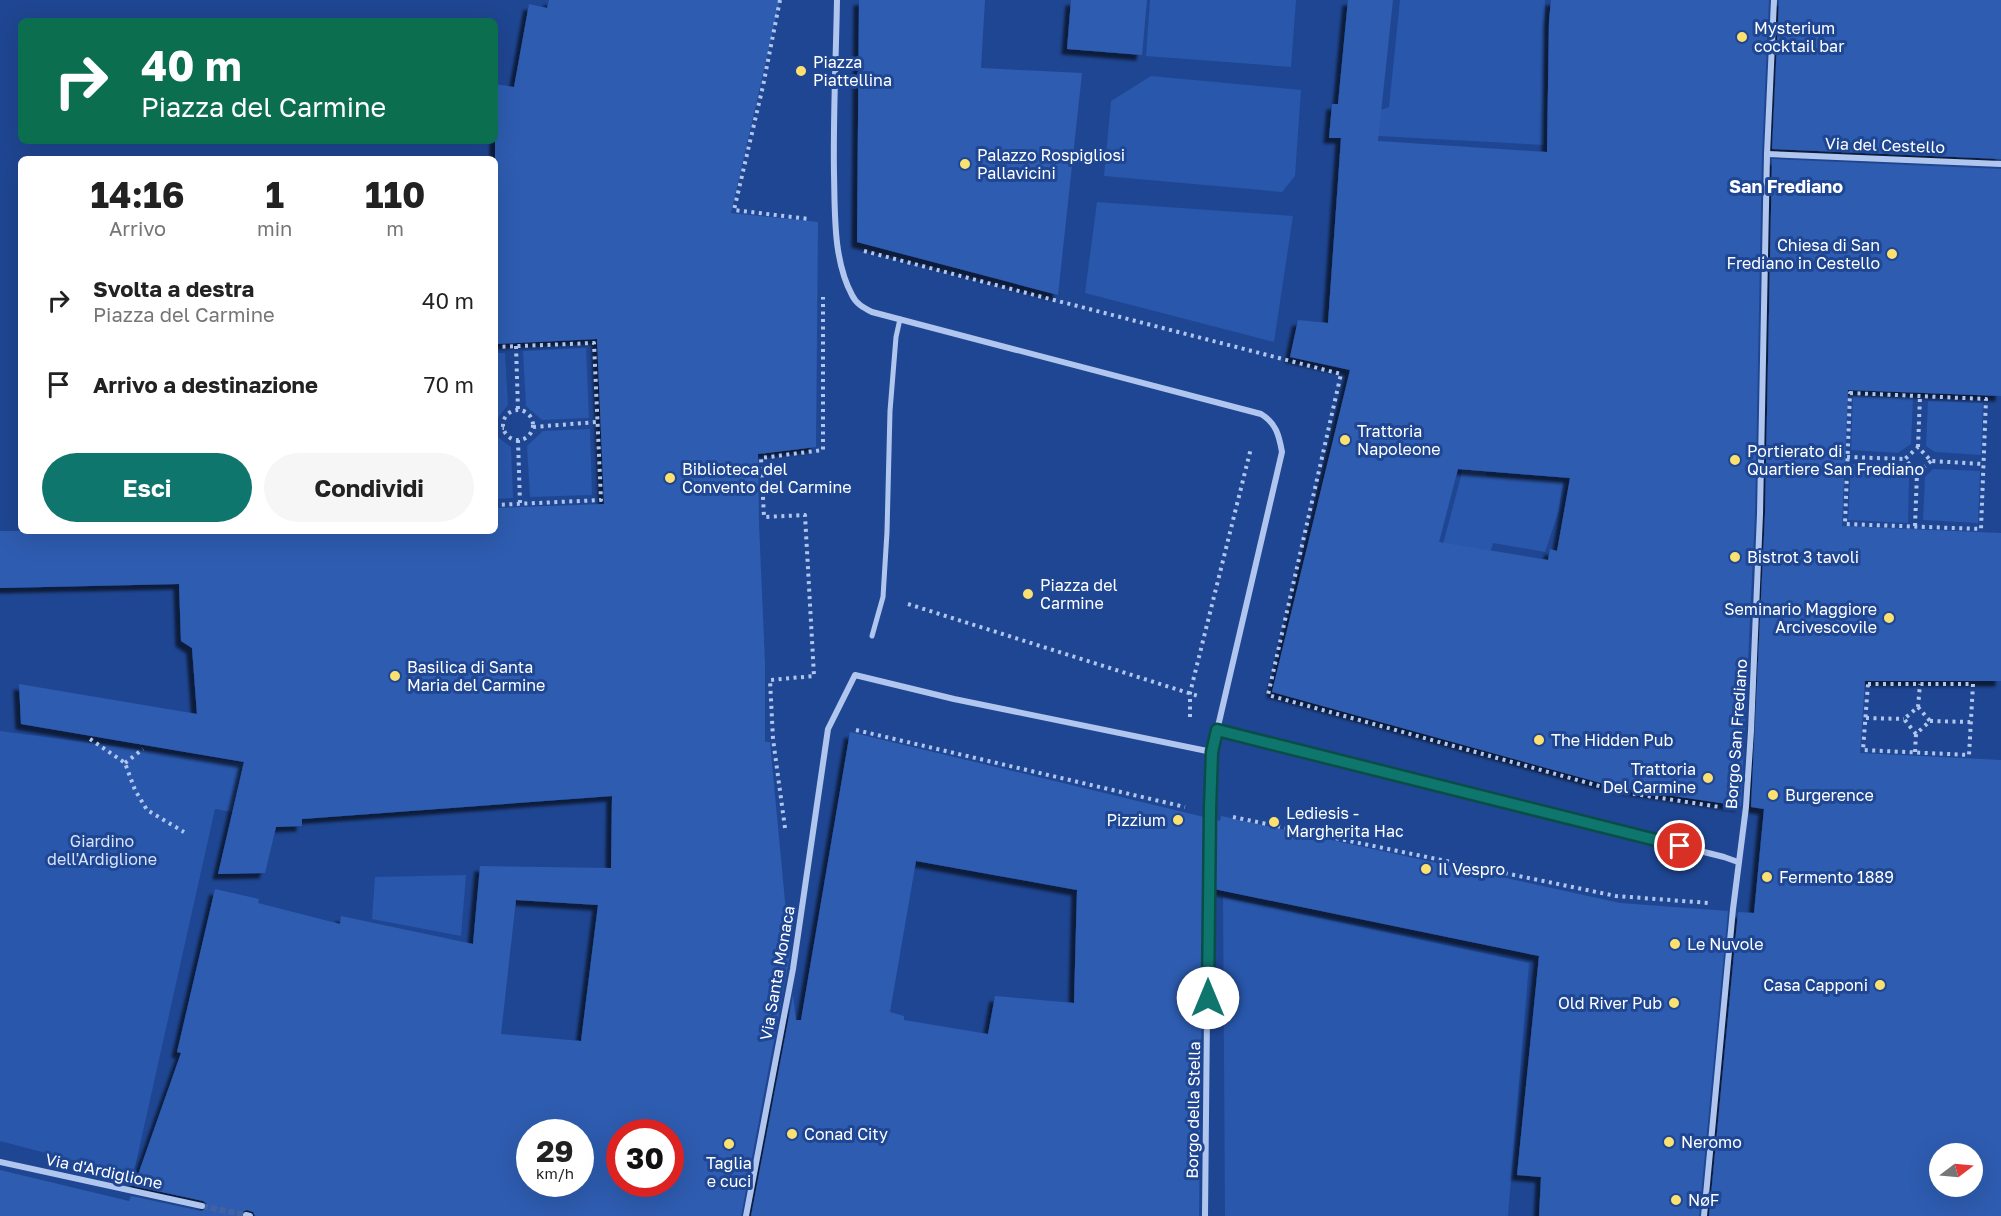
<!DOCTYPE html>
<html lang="it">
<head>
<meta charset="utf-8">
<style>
	body { margin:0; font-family:"Golos Text",sans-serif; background:#f6f6f6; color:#222; height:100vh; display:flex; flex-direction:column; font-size:22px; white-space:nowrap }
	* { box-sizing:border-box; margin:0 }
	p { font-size:20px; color:#767676 }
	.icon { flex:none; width:33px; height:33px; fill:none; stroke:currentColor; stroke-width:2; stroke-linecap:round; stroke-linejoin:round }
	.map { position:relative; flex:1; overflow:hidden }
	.side { position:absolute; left:18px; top:156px; width:480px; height:378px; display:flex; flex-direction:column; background:#fff; border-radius:9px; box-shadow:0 6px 24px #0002 }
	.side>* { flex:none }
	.top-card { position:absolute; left:18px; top:18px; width:480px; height:126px; border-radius:9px; box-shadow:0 6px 24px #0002; background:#0b6e4f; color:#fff; overflow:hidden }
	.needle { width:39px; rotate:74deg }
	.tools { position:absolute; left:1929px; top:1143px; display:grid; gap:12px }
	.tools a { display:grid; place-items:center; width:54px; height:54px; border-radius:50%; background:#fff; box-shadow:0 6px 24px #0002; font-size:30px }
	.speed { position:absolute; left:516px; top:1119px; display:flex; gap:12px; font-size:30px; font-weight:700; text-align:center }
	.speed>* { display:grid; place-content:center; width:78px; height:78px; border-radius:50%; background:#fff; box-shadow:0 6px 24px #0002; line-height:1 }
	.speed small { font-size:15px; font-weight:400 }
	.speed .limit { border:9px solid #d22; background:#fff; color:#111 }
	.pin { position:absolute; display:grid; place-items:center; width:51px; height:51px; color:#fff; margin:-26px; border:3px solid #fff; border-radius:50%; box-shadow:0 2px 6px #0007 }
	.me { position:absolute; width:66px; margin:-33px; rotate:0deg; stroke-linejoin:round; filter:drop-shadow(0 0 4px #0008) }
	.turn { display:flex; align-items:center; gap:21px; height:126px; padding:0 24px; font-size:27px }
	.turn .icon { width:78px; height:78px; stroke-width:2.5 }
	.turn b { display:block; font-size:42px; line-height:51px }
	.eta { display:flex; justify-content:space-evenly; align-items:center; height:102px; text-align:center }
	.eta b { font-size:36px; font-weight:700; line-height:42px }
	.action { display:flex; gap:12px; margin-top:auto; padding:12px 24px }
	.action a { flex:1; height:69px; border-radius:36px; background:#0f766e; color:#fff; font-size:24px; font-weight:700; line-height:69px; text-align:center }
	.action a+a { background:#f6f6f6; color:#222 }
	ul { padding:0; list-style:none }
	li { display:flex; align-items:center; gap:18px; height:84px; padding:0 24px }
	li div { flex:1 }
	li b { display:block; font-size:22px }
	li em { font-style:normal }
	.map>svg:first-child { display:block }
	.green { fill:#2957ab }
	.building { fill:#2f5cb0; fill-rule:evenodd; filter:url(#shadow) }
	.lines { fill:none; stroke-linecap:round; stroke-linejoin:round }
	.minor-tunnel { stroke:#4162a2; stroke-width:6; stroke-dasharray:6 3; stroke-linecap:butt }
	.path { stroke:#b1c6ee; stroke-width:4; stroke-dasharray:3 4.5; stroke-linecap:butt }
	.pedestrian { stroke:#b1c6ee; stroke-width:5 }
	.minor { stroke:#b1c6ee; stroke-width:6 }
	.route-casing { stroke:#0a4d48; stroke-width:15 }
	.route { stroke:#0f766e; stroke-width:10 }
	.poi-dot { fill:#fce171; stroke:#1f4692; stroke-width:2 }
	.labels { text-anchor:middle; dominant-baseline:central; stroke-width:6; stroke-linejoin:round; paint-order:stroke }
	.poi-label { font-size:16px; fill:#fff; stroke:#1f4692; text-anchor:start }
	.street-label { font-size:16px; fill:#fff; stroke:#1f4692 }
	.park-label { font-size:16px; fill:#d6e3fa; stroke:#1f4692 }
	.neighbourhood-label { font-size:18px; font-weight:bold; fill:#fff; stroke:#1f4692 }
</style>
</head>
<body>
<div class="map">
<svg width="2001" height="1216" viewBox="0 0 2001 1216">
	<defs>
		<filter id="shadow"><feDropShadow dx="-5.5" dy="5.5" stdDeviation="1.5" flood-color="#0009"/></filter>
	</defs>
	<rect width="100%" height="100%" fill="#1f4692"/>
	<g class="green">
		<polygon points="1150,0 1296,0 1291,67 1146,56"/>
		<polygon points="1400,0 1545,0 1544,145 1361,135 1362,110 1384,109 1389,107"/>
		<polygon points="1151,76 1301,90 1295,176 1282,192 1104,176 1111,101"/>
		<polygon points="1097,202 1293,216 1274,342 1085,293"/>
		<polygon points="586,348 589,418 542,420 526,406 523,351"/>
		<polygon points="495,353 505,353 508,405 495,421"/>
		<polygon points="1853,396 1913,398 1911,444 1898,453 1851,450"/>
		<polygon points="1928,401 1983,403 1981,455 1935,452 1926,446"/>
		<polygon points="590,429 592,495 530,497 527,446 543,431"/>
		<polygon points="495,435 511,447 513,498 495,499"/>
		<polygon points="1466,457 1486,459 1486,476 1563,481 1559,510 1545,552 1493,543 1487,563 1441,552"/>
		<polygon points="1851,464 1900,466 1909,478 1908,523 1848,520"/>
		<polygon points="1933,469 1980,471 1978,523 1923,520 1925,477"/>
		<polygon points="0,731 267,766 263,817 215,809 133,1176 0,1141"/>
		<polygon points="466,875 461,936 372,919 375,877"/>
		<polygon points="1223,897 1529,963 1508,1216 1225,1216"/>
	</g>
	<g class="building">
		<path d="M549 0H780L731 213 818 222 816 447 758 454 759 524 765 663V742H770L790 955 741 1216H255L253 1212 247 1210 242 1212 241 1216H0V1170L129 1201 131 1196 201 1211 206 1209 207 1204 203 1201 134 1186 181 1053 177 1052 215 889 259 899 258 903 340 924 341 916 473 944 480 866 611 868 612 796 302 819V826L276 827 265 873 218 874 244 762 21 724 19 684 197 714 192 648 181 641 179 584 0 588V531H495V508L604 504 597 339 495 344V84L514 87 529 4 547 8ZM516 900 598 905 581 1041 501 1034ZM530 1132H580V1184H530ZM620 1132H670V1184H620Z"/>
		<polygon points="859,0 985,0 981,68 1082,73 1058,295 857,242"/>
		<polygon points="1071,0 1147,0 1142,55 1067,49"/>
		<path d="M1348 0H1393L1378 141 1547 152 1549 21 1551 0H1769L1762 154 1755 514 1741 806 1619 788 1272 692 1350 370 1290 357 1298 320 1328 323 1341 138H1329L1332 104H1338ZM1458 469 1570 478 1557 551 1550 549 1548 560 1439 542Z"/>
		<polygon points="1779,0 2001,0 2001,159 1772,149"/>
		<path d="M1772 159 2001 169V396L1848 390 1842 526 2001 533V681H1865L1860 753 2001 760V1216H1709L1738 912 1754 913 1764 809 1751 807 1765 514ZM1940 1154H1972V1186H1940Z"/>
		<path d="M850 732 1204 817 1199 1216H751L793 995 796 1020H801ZM916 861 1077 890 1074 1003 995 996 988 1034 904 1020V1016L890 1012Z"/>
		<polygon points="1221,816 1620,903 1728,911 1699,1216 1539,1216 1541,1177 1517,1175 1539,956 1214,889 1214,819 1220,821"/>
	</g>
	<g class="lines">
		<polyline class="minor-tunnel" points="202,1206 246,1215"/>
		<g class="path">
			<polyline points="780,0 763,86 734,210 809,219"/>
			<polyline points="864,251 1341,374 1268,695 1621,792 1720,807"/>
			<polyline points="516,346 518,410"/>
			<polyline points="495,347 594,343 601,500 495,505"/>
			<polygon points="1850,393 1986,399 1981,529 1845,524"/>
			<circle cx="518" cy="425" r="15"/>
			<polyline points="533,427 597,422"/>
			<polyline points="495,428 504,428"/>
			<polyline points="518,440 520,504"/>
			<polyline points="1918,447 1920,396"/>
			<polyline points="1847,457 1905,459"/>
			<polyline points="1931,461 1917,473 1905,459 1918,447 1931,461 1983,464"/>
			<polyline points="1915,526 1917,473"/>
			<polyline points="908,604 1198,696"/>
			<polygon points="1868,684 1973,684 1969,755 1863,750"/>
			<polyline points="1918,707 1930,721 1916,734 1904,719 1918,707 1920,684"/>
			<polyline points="1190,717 1190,693 1251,448"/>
			<polyline points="1866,718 1904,719"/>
			<polyline points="1930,721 1970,722"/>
			<polyline points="856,730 1185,807"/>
			<polyline points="90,739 125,763 135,790 147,810 184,832"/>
			<polyline points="1915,752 1916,734"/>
			<polyline points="125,763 143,749"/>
			<polyline points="1233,817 1616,896 1709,903"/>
			<polyline points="785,828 773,739 770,680 814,676 805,515 764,517 761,458 823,450 823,297"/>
		</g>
		<polyline class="pedestrian" points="872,636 883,597 887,532 890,411 896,337 900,319"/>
		<g class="minor">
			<polyline points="1767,154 2001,164"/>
			<polyline points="1217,730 1724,857 1738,862"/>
			<polyline points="0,1162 202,1206"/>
			<polyline points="246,1215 250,1216"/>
			<path d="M746 1216 793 969 828 729 855 675 954 699 1212 752 1282 452C1279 435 1276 423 1261 414L872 312C864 308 856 304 852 295 833 260 835 212 834 174 833 116 836 58 837 0"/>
			<polyline points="1205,1216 1209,814 1212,752"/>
			<polyline points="1704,1216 1733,909 1746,807 1751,731 1760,514 1767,154 1774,0"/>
		</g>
	</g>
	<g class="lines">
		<defs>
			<polyline id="route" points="1208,998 1210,809 1212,752 1217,730 1680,846"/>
		</defs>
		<use href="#route" class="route-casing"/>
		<use href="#route" class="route"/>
	</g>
	<g class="poi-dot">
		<circle cx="1742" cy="37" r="6"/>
		<circle cx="801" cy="71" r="6"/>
		<circle cx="965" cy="164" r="6"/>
		<circle cx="1892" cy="254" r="6"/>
		<circle cx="1345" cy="440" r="6"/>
		<circle cx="1735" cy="460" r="6"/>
		<circle cx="670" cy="478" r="6"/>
		<circle cx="1735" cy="557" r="6"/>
		<circle cx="1028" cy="594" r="6"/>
		<circle cx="1889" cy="618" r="6"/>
		<circle cx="395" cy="676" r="6"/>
		<circle cx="1539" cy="740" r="6"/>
		<circle cx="1708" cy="778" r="6"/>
		<circle cx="1773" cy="795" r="6"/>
		<circle cx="1178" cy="820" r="6"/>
		<circle cx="1274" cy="822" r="6"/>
		<circle cx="1426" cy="869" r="6"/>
		<circle cx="1767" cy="877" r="6"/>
		<circle cx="1675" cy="944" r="6"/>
		<circle cx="1880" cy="985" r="6"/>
		<circle cx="1674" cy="1003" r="6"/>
		<circle cx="792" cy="1134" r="6"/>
		<circle cx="1669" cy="1142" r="6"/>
		<circle cx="729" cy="1144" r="6"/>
		<circle cx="1676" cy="1200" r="6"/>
	</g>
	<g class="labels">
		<g class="poi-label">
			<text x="1754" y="28">Mysterium<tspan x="1754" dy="18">cocktail bar</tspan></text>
			<text x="813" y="62">Piazza<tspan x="813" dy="18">Piattellina</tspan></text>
			<text x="977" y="155">Palazzo Rospigliosi<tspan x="977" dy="18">Pallavicini</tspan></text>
			<text x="1880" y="245" text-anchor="end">Chiesa di San<tspan x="1880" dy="18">Frediano in Cestello</tspan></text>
			<text x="1357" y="431">Trattoria<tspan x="1357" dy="18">Napoleone</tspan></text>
			<text x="1747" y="451">Portierato di<tspan x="1747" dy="18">Quartiere San Frediano</tspan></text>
			<text x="682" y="469">Biblioteca del<tspan x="682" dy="18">Convento del Carmine</tspan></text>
			<text x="1747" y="557">Bistrot 3 tavoli</text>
			<text x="1040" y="585">Piazza del<tspan x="1040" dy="18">Carmine</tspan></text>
			<text x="1877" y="609" text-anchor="end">Seminario Maggiore<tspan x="1877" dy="18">Arcivescovile</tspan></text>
			<text x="407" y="667">Basilica di Santa<tspan x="407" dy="18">Maria del Carmine</tspan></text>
			<text x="1551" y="740">The Hidden Pub</text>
			<text x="1696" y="769" text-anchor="end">Trattoria<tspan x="1696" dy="18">Del Carmine</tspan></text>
			<text x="1785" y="795">Burgerence</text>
			<text x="1286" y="813">Lediesis -<tspan x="1286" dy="18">Margherita Hac</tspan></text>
			<text x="1166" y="820" text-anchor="end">Pizzium</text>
			<text x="1438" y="869">Il Vespro</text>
			<text x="1779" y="877">Fermento 1889</text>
			<text x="1687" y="944">Le Nuvole</text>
			<text x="1868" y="985" text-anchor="end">Casa Capponi</text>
			<text x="1662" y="1003" text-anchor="end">Old River Pub</text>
			<text x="804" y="1134">Conad City</text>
			<text x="1681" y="1142">Neromo</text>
			<text x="729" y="1163" text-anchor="middle">Taglia<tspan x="729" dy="18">e cuci</tspan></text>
			<text x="1688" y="1200">NøF</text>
		</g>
		<g class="street-label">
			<text transform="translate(1885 145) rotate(2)">Via del Cestello</text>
			<text transform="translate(1736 734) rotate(-86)">Borgo San Frediano</text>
			<text transform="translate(777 973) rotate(-80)">Via Santa Monaca</text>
			<text transform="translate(1193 1110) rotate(-89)">Borgo della Stella</text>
			<text transform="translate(104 1171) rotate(12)">Via d'Ardiglione</text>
		</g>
		<g class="park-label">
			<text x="102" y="841">Giardino<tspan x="102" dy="18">dell'Ardiglione</tspan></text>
		</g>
		<g class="neighbourhood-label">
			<text x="1786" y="186">San Frediano</text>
		</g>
	</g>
</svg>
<div class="tools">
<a><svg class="needle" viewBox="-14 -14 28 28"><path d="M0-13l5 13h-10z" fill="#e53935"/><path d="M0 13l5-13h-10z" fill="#767676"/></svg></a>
</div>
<div class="speed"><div>29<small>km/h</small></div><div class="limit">30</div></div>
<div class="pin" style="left:1680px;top:846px;background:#d93025"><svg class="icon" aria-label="arrive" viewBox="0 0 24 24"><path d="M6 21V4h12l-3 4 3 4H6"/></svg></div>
<svg class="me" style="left:1208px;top:998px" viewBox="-20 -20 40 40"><circle r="19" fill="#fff"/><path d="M0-13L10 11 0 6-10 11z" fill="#0f766e"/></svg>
<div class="top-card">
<div class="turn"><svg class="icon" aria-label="right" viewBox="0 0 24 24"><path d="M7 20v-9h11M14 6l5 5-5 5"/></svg><div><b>40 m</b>Piazza del Carmine</div></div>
</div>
<section class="side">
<div class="eta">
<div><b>14:16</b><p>Arrivo</p></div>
<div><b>1</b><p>min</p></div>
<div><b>110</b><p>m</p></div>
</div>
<ul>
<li><svg class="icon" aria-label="right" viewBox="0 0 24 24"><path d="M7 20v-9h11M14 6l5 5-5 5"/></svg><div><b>Svolta a destra</b><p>Piazza del Carmine</p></div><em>40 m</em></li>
<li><svg class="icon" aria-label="arrive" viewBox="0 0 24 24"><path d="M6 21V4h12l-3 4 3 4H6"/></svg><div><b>Arrivo a destinazione</b></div><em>70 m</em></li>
</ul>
<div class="action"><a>Esci</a><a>Condividi</a></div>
</section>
</div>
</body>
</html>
